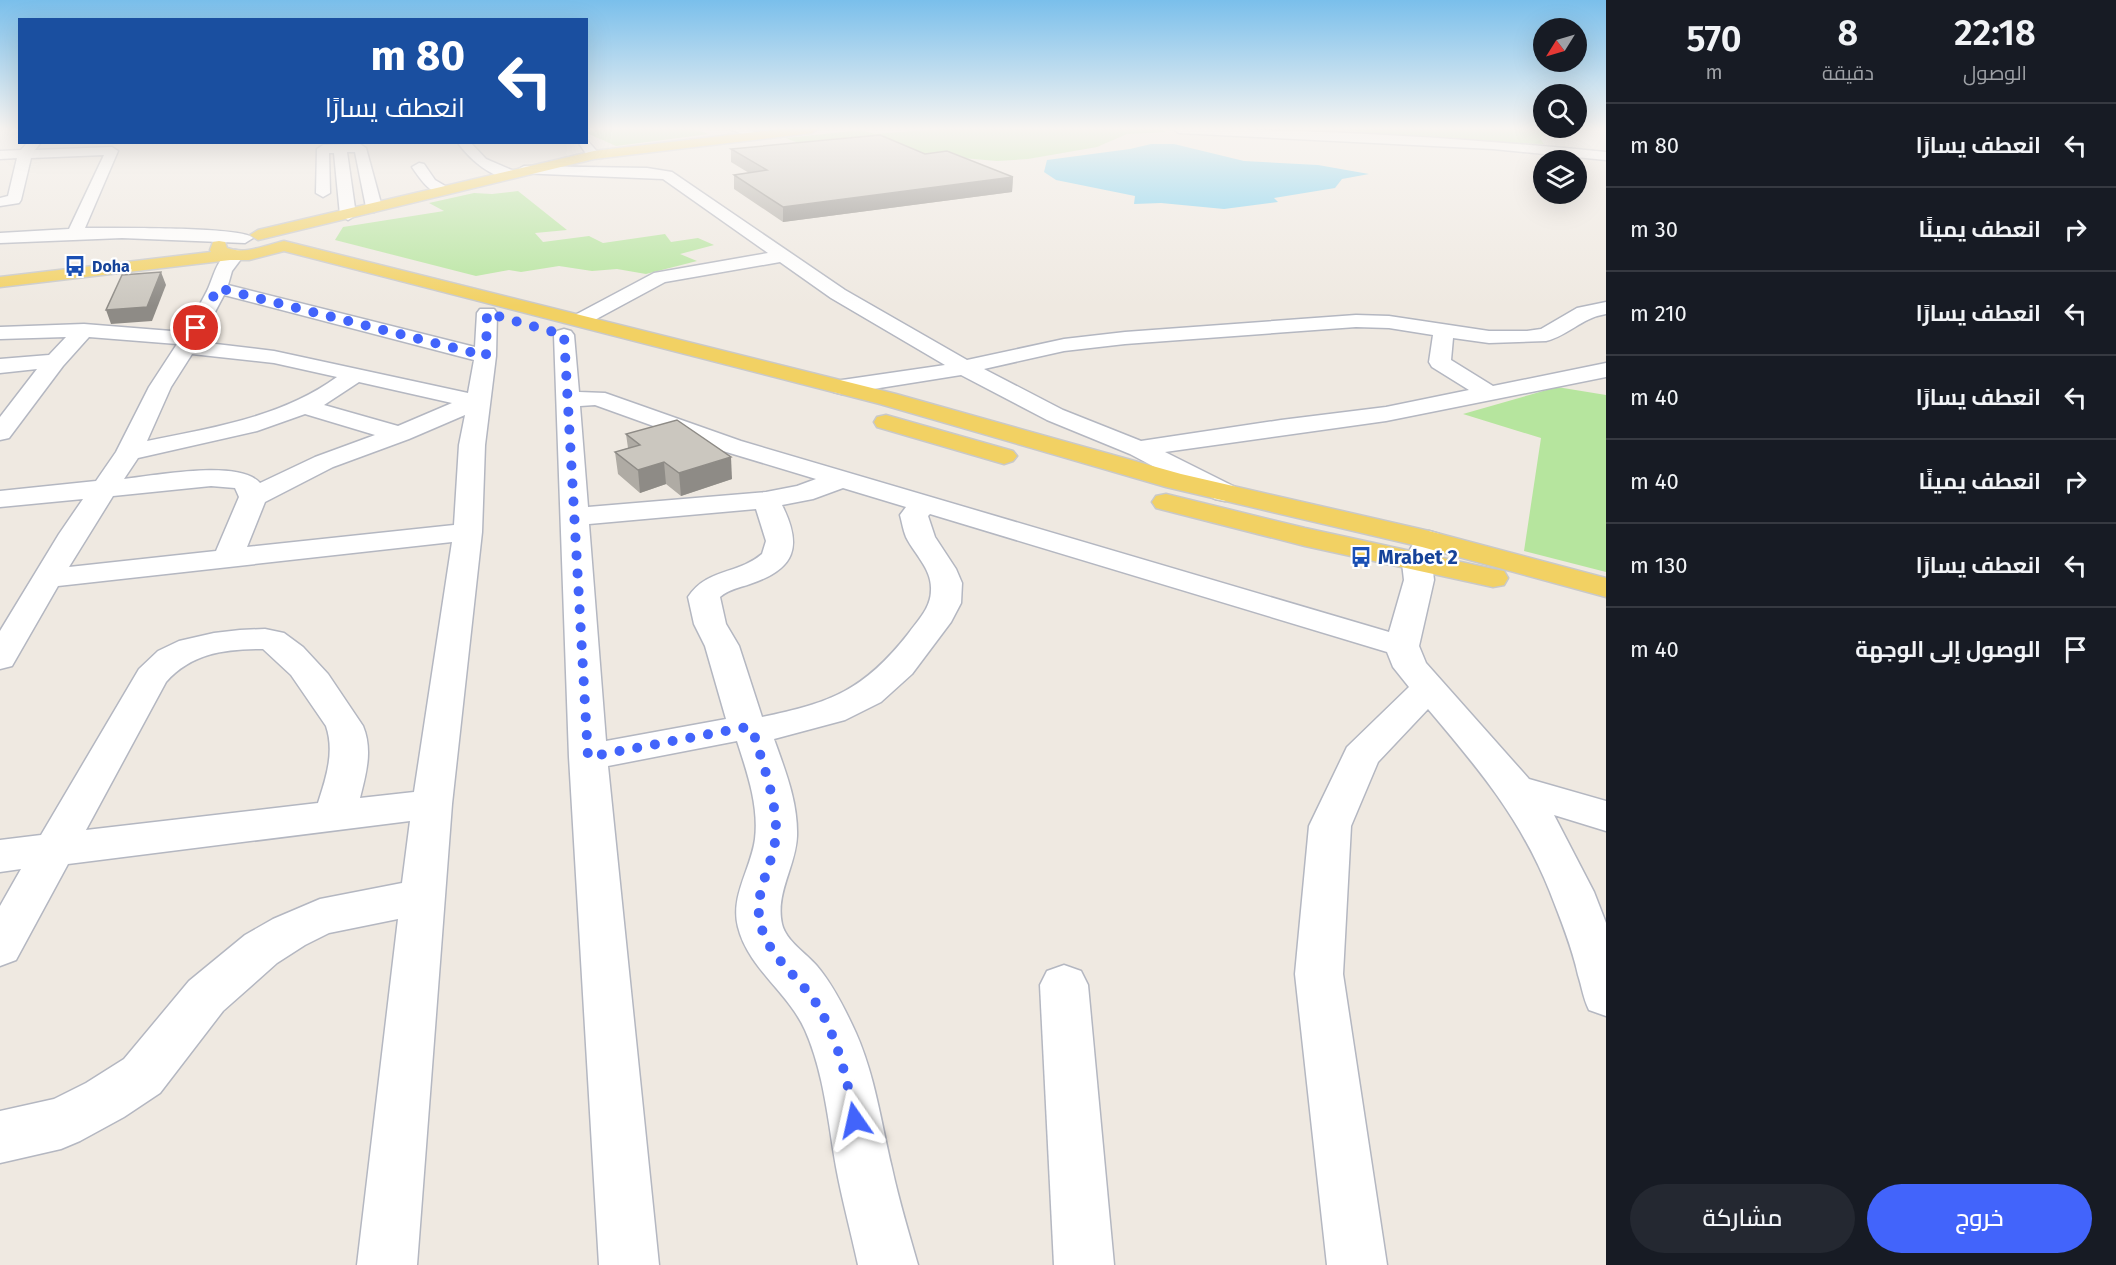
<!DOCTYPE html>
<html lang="ar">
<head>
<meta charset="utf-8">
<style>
	body { margin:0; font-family:"Fira Sans",Cairo,sans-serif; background:#242831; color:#f1f3f6; direction:rtl; height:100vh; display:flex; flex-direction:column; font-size:22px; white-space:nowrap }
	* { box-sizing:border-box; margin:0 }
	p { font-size:20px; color:#9ea1a6 }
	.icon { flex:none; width:33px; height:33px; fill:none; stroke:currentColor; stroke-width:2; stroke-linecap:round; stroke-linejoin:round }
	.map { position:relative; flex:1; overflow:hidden; direction:ltr }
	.details { display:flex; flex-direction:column; background:#171b24; width:510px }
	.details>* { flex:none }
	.top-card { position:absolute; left:18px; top:18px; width:570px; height:126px; border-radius:0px; box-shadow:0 6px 24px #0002; direction:rtl; background:#1a4fa0; color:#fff; overflow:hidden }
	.needle { width:39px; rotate:233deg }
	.buttons { position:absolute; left:1533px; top:18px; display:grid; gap:12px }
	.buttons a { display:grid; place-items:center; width:54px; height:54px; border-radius:50%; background:#171b24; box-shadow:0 6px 24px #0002; font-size:30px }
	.pin { position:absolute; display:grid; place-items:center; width:51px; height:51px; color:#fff; margin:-26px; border:3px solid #fff; border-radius:50%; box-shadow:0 2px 6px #0007 }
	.me { position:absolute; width:66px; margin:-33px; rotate:349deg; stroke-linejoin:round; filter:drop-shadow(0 0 4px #0008) }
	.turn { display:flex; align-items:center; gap:21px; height:126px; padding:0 24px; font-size:27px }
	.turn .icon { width:78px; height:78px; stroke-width:2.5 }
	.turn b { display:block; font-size:42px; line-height:51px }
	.eta { display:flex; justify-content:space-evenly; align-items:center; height:102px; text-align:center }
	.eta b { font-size:36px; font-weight:600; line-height:42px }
	.action { display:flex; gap:12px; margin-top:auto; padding:12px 24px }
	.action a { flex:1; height:69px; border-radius:36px; background:#4264fb; color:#fff; font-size:24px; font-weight:600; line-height:69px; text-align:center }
	.action a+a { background:#242831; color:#f1f3f6 }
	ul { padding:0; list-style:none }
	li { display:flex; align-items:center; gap:18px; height:84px; padding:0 24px; border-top:2px solid #363941 }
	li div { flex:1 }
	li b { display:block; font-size:22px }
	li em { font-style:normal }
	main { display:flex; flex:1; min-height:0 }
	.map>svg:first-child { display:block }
	.green { fill:#b6e59e }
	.water { fill:#75cff0 }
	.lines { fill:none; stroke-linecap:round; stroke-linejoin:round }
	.minor-casing { stroke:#b4b7c1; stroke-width:3 }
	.major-casing { stroke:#c9c9c9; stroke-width:3 }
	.minor { fill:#fff; fill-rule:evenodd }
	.major { fill:#f2d163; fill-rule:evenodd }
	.wall { fill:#afaba4 }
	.shaded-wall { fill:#8e8b86 }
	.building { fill:#cbc7bf; stroke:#8e8b86; stroke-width:1.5 }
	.route { stroke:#4264fb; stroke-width:10; stroke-dasharray:0 18 }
	.labels { text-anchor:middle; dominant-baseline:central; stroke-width:4.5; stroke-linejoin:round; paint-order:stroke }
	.far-transit-label { font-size:16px; font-weight:bold; fill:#164399; stroke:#fff; text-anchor:start }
	.transit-label { font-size:20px; font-weight:bold; fill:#164399; stroke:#fff; text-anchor:start }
</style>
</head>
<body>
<main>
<section class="details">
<div class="eta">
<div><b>22:18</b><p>الوصول</p></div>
<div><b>8</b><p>دقيقة</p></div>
<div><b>570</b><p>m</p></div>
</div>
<ul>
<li><svg class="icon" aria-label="left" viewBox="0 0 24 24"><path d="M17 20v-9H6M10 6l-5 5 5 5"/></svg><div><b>انعطف يسارًا</b></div><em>80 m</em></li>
<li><svg class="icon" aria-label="right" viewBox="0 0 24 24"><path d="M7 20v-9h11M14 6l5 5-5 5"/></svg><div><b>انعطف يمينًا</b></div><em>30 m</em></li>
<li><svg class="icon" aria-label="left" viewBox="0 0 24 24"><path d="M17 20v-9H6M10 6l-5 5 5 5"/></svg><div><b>انعطف يسارًا</b></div><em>210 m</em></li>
<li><svg class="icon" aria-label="left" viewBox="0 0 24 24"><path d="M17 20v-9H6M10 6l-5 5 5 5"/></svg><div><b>انعطف يسارًا</b></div><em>40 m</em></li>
<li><svg class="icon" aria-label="right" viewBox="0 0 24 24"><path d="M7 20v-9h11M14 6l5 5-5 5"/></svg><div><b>انعطف يمينًا</b></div><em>40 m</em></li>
<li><svg class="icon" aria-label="left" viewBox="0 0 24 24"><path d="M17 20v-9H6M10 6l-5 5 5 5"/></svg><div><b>انعطف يسارًا</b></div><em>130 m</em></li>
<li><svg class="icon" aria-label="arrive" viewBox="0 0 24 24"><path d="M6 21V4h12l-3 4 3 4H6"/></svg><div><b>الوصول إلى الوجهة</b></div><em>40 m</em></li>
</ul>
<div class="action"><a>خروج</a><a>مشاركة</a></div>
</section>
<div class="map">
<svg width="1606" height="1265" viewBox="0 0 1606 1265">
	<rect width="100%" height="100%" fill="#efe9e1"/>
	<g class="green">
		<polygon points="587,129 694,129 709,134 616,146 587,133"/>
		<polygon points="940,129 1160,129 1166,132 1127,134 1097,147 1028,159 997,161 800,144 786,138 861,130 875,134"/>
		<polygon points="1295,129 1557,129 1550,130 1540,138 1544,144 1445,141 1334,129"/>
		<polygon points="518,191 567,230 535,233 543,242 589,236 603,243 665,234 671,242 698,238 714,245 680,254 697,261 646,274 617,269 592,271 559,266 521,272 509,270 476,276 335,240 343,227 444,211 429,203 474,193 492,194"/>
		<polygon points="1557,387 1606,395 1606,572 1524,551 1541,438 1463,414"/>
	</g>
	<polygon class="water" points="1151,144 1174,144 1244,161 1318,165 1369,174 1342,179 1335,188 1274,198 1278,202 1224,209 1161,203 1134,204 1135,196 1056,180 1044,172 1047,160 1130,149"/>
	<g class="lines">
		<defs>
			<g id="minor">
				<polygon points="730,129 748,129 760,135 754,139"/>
				<path d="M1173 129C1318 129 1462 138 1606 152V160L1493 149 1179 133Z"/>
				<polygon points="586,139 600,155 599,158 589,158 578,142 586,142"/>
				<path d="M28 142H41L35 150 112 147 118 151 85 228C108 228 244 226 253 238L245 243 122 238 0 243V233L69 229 104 155 31 158 21 200 19 203 0 206V198L8 196 17 158 0 159V151L21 150Z"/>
				<path d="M470 142 486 159 514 171 516 174 514 177C494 182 469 158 458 143Z"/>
				<polygon points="360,144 366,148 382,207 374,212 366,207 355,152 347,152 356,215 348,220 340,215 334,153 329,153 330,193 323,197 316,193 317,149 323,145"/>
				<path d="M419 163 424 164 435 180 452 190 450 193C432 198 421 180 412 167Z"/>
				<path d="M524 166 647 168 672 172 845 290 967 360 1064 339 1125 332 1356 315 1389 316 1489 331H1527L1541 329 1577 308 1606 302V314C1581 318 1568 336 1546 341L1489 343 1453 338 1451 360 1493 386 1606 363V377L1386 421 1165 452 1235 487 1239 493 1235 499 1225 501 1215 499 1130 454 1047 420 961 375 842 394 834 392 831 387 834 382 842 380 945 365 831 298 780 262 665 282 589 323H575L572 319 575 315 654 273 768 253 663 179 519 173 517 170ZM1356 327 1389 328 1433 335 1429 362 1432 367 1469 390 1386 407 1281 420 1141 441 1063 410 984 369 1064 351 1125 344Z"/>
				<path d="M235 250 241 251 244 255 232 271 228 285 475 347 477 313 480 309H494L497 313 496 356 485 445 482 532 452 804 417 1265H357L398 919 329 933 305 945 277 963 223 1011 160 1093 124 1117 80 1141 61 1149 0 1163V1111L54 1099 86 1083 124 1059 189 981 245 935 273 919 320 899 402 883 410 821 68 864 16 960 0 966V906L21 869 0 872V840L41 835 139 669 158 651 179 641 214 633 240 630 265 629 284 633 303 647 328 674 363 726C373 750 366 774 360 798L414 792 452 542 58 586 12 666 0 669V631L59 534 83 499 0 507V491L96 481 116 452 149 387 177 344 89 337 63 366 9 438 0 440V417L37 369 0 373V359L49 355 66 337 0 339V327L84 324 184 332C192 318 200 305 207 291 214 277 217 254 235 250ZM224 295 474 360 468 393 274 351 199 342ZM192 354 274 363 337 377C282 417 212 428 147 441L171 387ZM359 382 452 403 398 426 324 405ZM305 414 375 435 315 457 260 483C239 459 154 476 124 479L138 458 257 431ZM465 415 459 445 454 525 247 547 265 502 333 467 409 439ZM211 486 235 488 239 497 216 551 69 567 113 496ZM263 649 291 675 326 726C335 752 326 778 318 803L86 830 166 682C192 653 225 649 263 649Z"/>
				<path d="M564 329 571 331 574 335 579 392 605 393 741 441 1389 632 1404 580 1402 563 1419 534 1429 531 1439 534 1444 540 1432 563 1434 580 1419 646 1426 663 1529 779 1606 801V831L1554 815 1594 892 1606 923V1016L1589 1010C1583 998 1582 987 1578 975 1572 947 1560 918 1550 892 1521 819 1478 768 1428 709L1378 762 1351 826 1343 974 1387 1265H1327L1295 974 1309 826 1347 747 1409 687 1393 667 1387 652 930 514 928 516 935 537 956 569 962 583 961 603 951 622 912 674 881 702 845 720 774 739C785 770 798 802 797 836 796 866 775 893 782 924 786 941 806 953 817 966 833 985 845 1009 856 1033 875 1076 881 1122 892 1168 899 1201 909 1233 918 1265H858C851 1232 842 1200 836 1167 828 1121 824 1073 805 1030 788 992 748 968 738 927 730 896 751 869 755 839 759 806 747 772 737 741L608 766 659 1265H599L569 757 554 335 557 331ZM595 405 723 451 816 479 797 486 766 492 588 507 580 406ZM843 488 906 507 900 515C902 522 903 530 906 537 915 555 932 569 931 590 931 608 918 620 908 634 864 690 831 703 762 717L739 646 726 624 720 597C729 589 739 588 750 584 795 569 803 547 782 505L813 499ZM756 509 766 541 762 554C737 575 707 568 688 597L694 624 705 646 726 719 606 741 589 524Z"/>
				<polygon points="1064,965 1081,971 1088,985 1114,1265 1054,1265 1040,985 1047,971"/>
			</g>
			<g id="major">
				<polygon points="782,129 818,129 812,133 594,159 258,240 250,235 258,230 594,151"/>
				<path d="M219 241 225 242 227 248C245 255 266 245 284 241L896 394 1181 474 1429 531 1606 578V597L1422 547 1166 487 880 404 284 251 249 260H230L0 287V277L211 252 210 250 213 242Z"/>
				<polygon points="886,415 1013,451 1017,456 1013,461 1004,464 877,427 874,422 877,417"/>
				<polygon points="1166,494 1305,528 1493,569 1504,571 1508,578 1504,585 1493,587 1305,546 1156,508 1152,502 1156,496"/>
			</g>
		</defs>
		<use href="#minor" class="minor-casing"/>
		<use href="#major" class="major-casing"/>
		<use href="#minor" class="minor"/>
		<use href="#major" class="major"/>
	</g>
	<g class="wall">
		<polygon points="731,149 925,154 1013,177 1012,192 783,222 734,189 734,175 749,173 731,162"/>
		<polygon points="626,434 732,479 681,496 666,484 640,493 618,474 615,452 628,448"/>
	</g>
	<g class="shaded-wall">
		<polygon points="1013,177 1012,192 783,222 783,207"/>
		<polygon points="161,272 166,285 152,321 111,324 106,310"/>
		<polygon points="731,457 732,479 681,496 679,473"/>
		<polygon points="664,462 666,484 640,493 638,470"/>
	</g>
	<g class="building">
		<polygon points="880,135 925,154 947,151 1013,177 783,207 734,175 767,170 731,149"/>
		<polygon points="161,272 147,307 106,310 122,275"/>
		<polygon points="677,420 731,457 679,473 664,462 638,470 615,452 640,445 626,434"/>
	</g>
	<linearGradient id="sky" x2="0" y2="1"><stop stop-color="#7abfeb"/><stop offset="0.42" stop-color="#f8f5f2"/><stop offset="1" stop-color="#f8f5f2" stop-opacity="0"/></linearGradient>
	<rect width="1606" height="306" fill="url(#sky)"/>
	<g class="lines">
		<path class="route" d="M196 328 218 288 486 356 487 313 564 335 588 757 747 727 753 731C762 762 775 795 776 828 777 862 751 891 761 926 769 957 799 977 816 1003 838 1038 847 1080 855 1120"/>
	</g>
	<defs>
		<symbol id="bus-bare" viewBox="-9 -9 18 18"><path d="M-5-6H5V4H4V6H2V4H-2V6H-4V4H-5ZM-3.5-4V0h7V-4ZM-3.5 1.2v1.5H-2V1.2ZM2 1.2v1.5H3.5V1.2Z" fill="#1a4fb4" stroke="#fff" stroke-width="2.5" paint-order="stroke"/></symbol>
	</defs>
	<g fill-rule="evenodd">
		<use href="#bus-bare" x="60" y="251" width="30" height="30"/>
		<use href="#bus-bare" x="1346" y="542" width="30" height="30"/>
	</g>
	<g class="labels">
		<g class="far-transit-label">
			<text x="92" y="266">Doha</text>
		</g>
		<g class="transit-label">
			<text x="1378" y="557">Mrabet 2</text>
		</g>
	</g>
</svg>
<div class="buttons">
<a><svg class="needle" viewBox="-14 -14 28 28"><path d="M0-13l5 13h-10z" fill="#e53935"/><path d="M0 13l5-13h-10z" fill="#9ea1a6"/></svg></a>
<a><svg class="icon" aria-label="search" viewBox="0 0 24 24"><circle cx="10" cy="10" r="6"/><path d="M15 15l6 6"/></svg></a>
<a><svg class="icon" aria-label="layers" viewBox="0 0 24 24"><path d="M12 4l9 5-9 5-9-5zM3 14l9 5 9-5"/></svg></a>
</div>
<div class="pin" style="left:196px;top:328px;background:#d93025"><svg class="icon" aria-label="arrive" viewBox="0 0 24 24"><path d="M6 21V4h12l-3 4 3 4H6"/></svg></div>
<svg class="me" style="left:855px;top:1120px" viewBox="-20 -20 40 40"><path d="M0-17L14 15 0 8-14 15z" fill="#4264fb" stroke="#fff" stroke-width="4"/></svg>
<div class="top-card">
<div class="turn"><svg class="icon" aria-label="left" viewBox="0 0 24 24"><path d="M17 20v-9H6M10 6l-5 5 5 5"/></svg><div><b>80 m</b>انعطف يسارًا</div></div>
</div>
</div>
</main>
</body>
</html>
